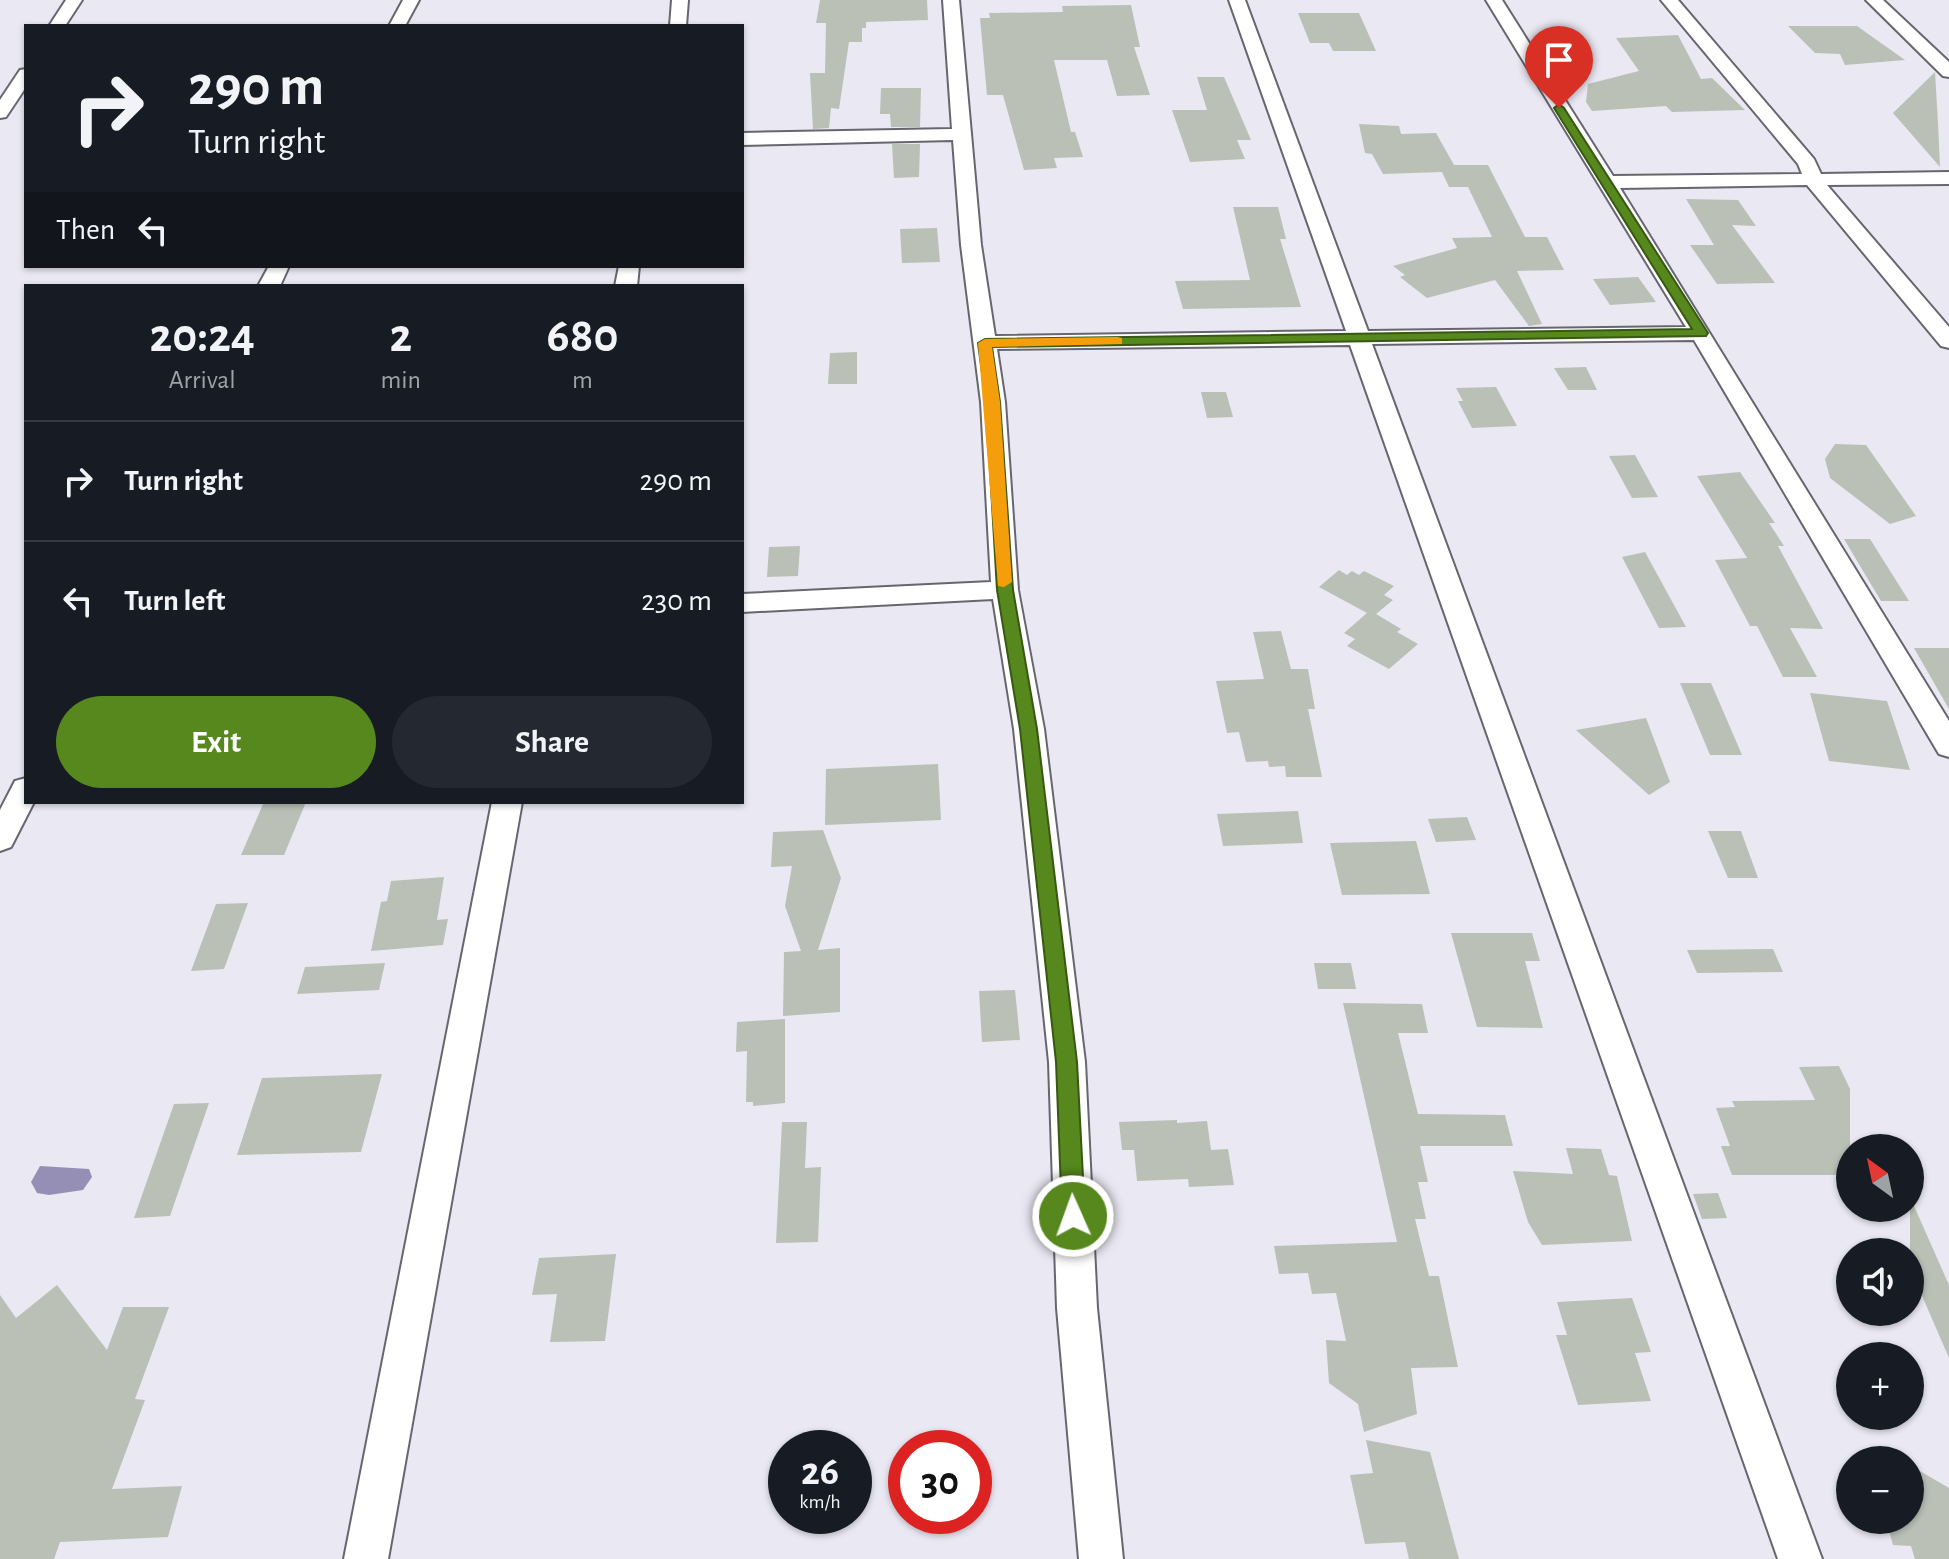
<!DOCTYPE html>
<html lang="en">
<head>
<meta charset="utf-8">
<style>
	body { margin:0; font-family:"Alegreya Sans",sans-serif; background:#242831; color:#f1f3f6; height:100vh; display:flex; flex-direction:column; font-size:30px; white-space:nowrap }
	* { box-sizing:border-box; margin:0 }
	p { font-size:26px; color:#9ea1a6 }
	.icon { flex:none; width:44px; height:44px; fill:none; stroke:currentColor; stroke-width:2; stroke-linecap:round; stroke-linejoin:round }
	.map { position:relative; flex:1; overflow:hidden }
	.side { position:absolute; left:24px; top:284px; width:720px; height:520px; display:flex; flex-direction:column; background:#171b24; border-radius:0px; box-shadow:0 2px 6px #0004 }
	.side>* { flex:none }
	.hud { position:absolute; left:24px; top:24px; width:720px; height:244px; border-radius:0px; box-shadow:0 2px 6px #0004; background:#171b24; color:#f1f3f6; overflow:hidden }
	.needle { width:52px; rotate:327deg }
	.fabs { position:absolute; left:1836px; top:1134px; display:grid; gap:16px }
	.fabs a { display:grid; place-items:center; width:88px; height:88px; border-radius:50%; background:#171b24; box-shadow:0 2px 6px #0004; font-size:40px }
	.speed { position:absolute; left:768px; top:1430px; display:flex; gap:16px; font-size:40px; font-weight:700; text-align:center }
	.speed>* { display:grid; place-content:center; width:104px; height:104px; border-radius:50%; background:#171b24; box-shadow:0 2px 6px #0004; line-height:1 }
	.speed small { font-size:20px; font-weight:400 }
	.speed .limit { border:12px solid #d22; background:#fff; color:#111 }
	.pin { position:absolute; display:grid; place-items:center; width:68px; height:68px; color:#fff; margin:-82px -34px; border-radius:50% 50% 50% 0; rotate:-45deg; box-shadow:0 0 8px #0007 }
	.pin .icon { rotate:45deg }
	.me { position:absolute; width:88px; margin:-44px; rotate:358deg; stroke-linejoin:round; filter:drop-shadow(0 0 6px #0008) }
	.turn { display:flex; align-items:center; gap:28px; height:168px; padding:0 32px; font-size:36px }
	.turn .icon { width:104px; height:104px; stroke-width:2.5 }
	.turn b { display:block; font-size:56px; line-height:68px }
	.then { display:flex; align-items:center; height:76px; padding:0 32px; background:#0003; gap:16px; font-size:30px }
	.eta { display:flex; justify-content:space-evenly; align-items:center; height:136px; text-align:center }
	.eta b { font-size:48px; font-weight:700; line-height:56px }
	.action { display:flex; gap:16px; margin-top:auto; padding:16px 32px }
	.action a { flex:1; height:92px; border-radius:48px; background:#56881d; color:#fff; font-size:32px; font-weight:700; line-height:92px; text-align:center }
	.action a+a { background:#242831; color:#f1f3f6 }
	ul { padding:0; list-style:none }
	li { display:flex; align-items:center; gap:24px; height:120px; padding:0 32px; border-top:2px solid #363941 }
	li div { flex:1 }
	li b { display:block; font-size:30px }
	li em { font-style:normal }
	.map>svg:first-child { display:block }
	.water { fill:#968fb5 }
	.building { fill:#bac0b6 }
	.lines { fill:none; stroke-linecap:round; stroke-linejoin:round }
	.minor-casing { stroke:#67666f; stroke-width:4 }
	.minor { fill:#fff; fill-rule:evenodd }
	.route { fill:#56881d; stroke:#385813; stroke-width:2 }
	.slow { fill:#f59e0b }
</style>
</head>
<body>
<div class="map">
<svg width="1949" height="1559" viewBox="0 0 1949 1559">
	<rect width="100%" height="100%" fill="#eae8f3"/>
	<polygon class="water" points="40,1166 89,1169 92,1177 83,1190 49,1195 37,1193 31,1182"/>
	<g class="building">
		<polygon points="820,0 927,0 928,20 866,22 866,28 862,28 862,42 849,42 839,109 831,108 829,128 813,129 810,73 825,73 826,23 816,23"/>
		<polygon points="1131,5 1140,47 1134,47 1150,95 1117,96 1107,60 1054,60 1071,132 1075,132 1083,157 1054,158 1057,168 1024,170 1003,95 987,95 980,18 990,18 989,13 1063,12 1062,6"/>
		<polygon points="1298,13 1359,13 1376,51 1333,51 1329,43 1310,43"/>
		<polygon points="1788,26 1857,26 1905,60 1845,65 1840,54 1815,53"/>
		<polygon points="1678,35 1701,79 1712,78 1745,110 1672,112 1666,106 1592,111 1586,102 1588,84 1639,71 1616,38"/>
		<polygon points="1935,72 1938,123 1940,167 1893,113"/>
		<polygon points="1197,77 1224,77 1251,140 1237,140 1245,159 1190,162 1172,110 1207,110"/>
		<polygon points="881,88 921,88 920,127 891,127 890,114 880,114"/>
		<polygon points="1359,124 1399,126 1401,134 1436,133 1454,165 1488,165 1525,237 1547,237 1564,270 1517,271 1542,324 1529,326 1495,280 1427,298 1400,277 1405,275 1393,266 1457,248 1452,238 1492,237 1468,187 1449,187 1442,172 1383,174 1372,154 1365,153"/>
		<polygon points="892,144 920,144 919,177 894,178"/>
		<polygon points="1686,199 1738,200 1756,226 1732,225 1775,283 1717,284 1690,245 1714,245"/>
		<polygon points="1233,207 1278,207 1286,239 1280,239 1301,307 1183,309 1175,281 1250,280"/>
		<polygon points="937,228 940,262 902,263 900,229"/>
		<polygon points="1638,277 1656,302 1610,305 1593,279"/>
		<polygon points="857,352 857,384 828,384 830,353"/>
		<polygon points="1586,367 1597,390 1568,390 1554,368"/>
		<polygon points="1496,387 1517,426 1472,428 1458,401 1463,401 1456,388"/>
		<polygon points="1201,392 1226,392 1233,417 1207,418"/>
		<polygon points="1835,444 1866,445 1916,516 1890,524 1830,478 1825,459"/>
		<polygon points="1635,455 1658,497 1632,498 1609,456"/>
		<polygon points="1740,472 1775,523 1769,523 1784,546 1778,546 1823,629 1790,628 1817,677 1783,677 1757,626 1750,626 1715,560 1747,558 1697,476"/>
		<polygon points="1844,539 1870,539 1909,601 1881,601"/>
		<polygon points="800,546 798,576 767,577 769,547"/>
		<polygon points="1645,552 1686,627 1659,628 1622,557"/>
		<polygon points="1339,570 1347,575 1352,571 1359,575 1364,571 1394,586 1384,595 1393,600 1376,614 1401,629 1397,632 1418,644 1389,669 1347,646 1355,639 1344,633 1367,613 1319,587"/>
		<polygon points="1281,631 1291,669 1308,669 1315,709 1308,709 1322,777 1286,777 1285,766 1269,767 1268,761 1246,762 1239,732 1227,733 1216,681 1264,679 1253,632"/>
		<polygon points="1914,648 1949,648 1949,709"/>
		<polygon points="1680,683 1711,683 1742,755 1710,755"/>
		<polygon points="1810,693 1887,701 1910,770 1829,761"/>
		<polygon points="1646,718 1670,782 1649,795 1576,730"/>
		<polygon points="938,764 941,820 825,825 826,769"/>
		<polygon points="264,802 306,802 284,855 241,855"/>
		<polygon points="1298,811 1303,843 1223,846 1217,814"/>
		<polygon points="1467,817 1476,840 1436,842 1428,819"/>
		<polygon points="823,830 841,878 818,950 840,948 840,1012 783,1016 784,952 801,951 785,906 792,866 771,867 773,832"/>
		<polygon points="1708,831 1741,831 1758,878 1728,878"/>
		<polygon points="1416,841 1430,894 1342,895 1330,843"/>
		<polygon points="444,877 437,920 448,919 443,945 371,951 381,902 387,901 391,881"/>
		<polygon points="248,903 224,969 191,971 216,904"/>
		<polygon points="1451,933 1532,933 1540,961 1525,961 1543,1028 1477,1027"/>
		<polygon points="1773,949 1783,972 1697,973 1687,950"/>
		<polygon points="385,963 379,990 297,994 305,967"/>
		<polygon points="1314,963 1351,963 1356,989 1318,989"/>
		<polygon points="1015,990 1020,1040 982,1042 979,991"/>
		<polygon points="1343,1003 1422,1004 1428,1033 1398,1033 1418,1114 1505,1115 1513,1146 1420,1146 1428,1182 1418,1182 1426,1219 1415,1219 1429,1276 1439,1276 1458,1367 1411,1368 1417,1414 1364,1432 1358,1404 1329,1383 1326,1340 1346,1341 1336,1293 1312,1294 1308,1273 1279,1274 1274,1246 1397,1242"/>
		<polygon points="785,1019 785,1103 753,1106 753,1102 746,1102 747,1051 736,1052 737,1022"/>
		<polygon points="1839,1066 1850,1089 1850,1175 1732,1175 1721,1146 1730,1146 1716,1108 1735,1107 1732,1101 1815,1100 1799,1067"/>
		<polygon points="382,1074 361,1152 237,1155 262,1078"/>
		<polygon points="209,1103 170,1216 134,1218 174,1104"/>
		<polygon points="1177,1120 1177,1123 1207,1121 1211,1150 1228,1149 1234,1185 1189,1187 1188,1179 1137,1181 1134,1150 1122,1150 1119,1122"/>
		<polygon points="782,1122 807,1122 805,1168 821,1167 818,1242 776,1243"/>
		<polygon points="1566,1148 1601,1149 1609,1175 1617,1176 1632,1241 1542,1245 1528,1222 1513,1171 1573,1174"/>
		<polygon points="1718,1193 1727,1218 1702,1219 1693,1194"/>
		<polygon points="1910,1197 1949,1285 1949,1358 1910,1268"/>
		<polygon points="616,1254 605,1341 550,1342 557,1294 532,1295 539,1258"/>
		<polygon points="57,1285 107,1350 123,1307 169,1307 135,1399 145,1400 112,1489 182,1486 168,1537 60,1542 54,1559 0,1559 0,1295 16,1318"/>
		<polygon points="1632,1298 1651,1352 1635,1353 1651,1401 1578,1405 1556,1335 1567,1335 1557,1302"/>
		<polygon points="1366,1440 1430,1452 1459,1559 1409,1559 1405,1542 1365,1544 1350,1475 1373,1473"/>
		<polygon points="1913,1467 1949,1488 1949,1559 1915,1559 1911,1546 1893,1545 1886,1520 1910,1520 1910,1485 1915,1487"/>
	</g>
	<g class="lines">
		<defs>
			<g id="minor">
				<polygon points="66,0 82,0 65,26 49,26"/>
				<polygon points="403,0 419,0 405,26 389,26"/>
				<polygon points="672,0 688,0 686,26 670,26"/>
				<polygon points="943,0 959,0 981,245 995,336 1346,331 1229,0 1245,0 1368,331 1686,327 1486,0 1502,0 1613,176 1802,174 1798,164 1661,0 1678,0 1814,159 1821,174 1949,172 1949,184 1827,185 1949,327 1949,348 1941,346 1807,185 1620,188 1949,721 1949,757 1939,754 1694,340 1372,344 1822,1559 1778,1559 1350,345 997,349 1005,402 1018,590 1044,729 1085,1062 1097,1308 1123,1559 1079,1559 1057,1308 1049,1062 1014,729 993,599 742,612 742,594 991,582 981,402 961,245 953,140 742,145 742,133 952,129"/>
				<polygon points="1866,0 1883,0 1949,62 1949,77 1943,76"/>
				<polygon points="26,69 26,87 6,117 0,118 0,100 20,70"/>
				<polygon points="269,266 289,266 280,286 258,286"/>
				<polygon points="619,266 639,266 637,286 615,286"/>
				<polygon points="26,778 26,802 34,802 11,847 0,851 0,810 15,781"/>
				<polygon points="492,802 522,802 388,1559 344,1559"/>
			</g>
		</defs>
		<use href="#minor" class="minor-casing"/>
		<use href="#minor" class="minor"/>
	</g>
	<polygon class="route" points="1559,104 1564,108 1708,333 1706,336 992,347 1000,402 1013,590 1037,729 1077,1062 1085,1216 1081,1223 1073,1226 1065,1223 1062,1216 1056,1062 1020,729 997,590 986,402 978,343 985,339 1692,329 1554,108"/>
	<polygon class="slow" points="1117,337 1122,338 1122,344 992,347 1000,402 1012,582 1004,587 998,586 978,343 985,339"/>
</svg>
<div class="fabs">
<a><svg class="needle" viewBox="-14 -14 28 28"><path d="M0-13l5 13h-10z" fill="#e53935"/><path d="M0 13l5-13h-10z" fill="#9ea1a6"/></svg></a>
<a><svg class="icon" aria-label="sound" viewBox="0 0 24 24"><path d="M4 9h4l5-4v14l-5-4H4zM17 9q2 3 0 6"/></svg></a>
<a>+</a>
<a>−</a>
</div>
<div class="speed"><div>26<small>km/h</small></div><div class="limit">30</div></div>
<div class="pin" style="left:1559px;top:108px;background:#d93025"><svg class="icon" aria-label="arrive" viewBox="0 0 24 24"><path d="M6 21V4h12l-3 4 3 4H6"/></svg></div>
<svg class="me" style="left:1073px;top:1216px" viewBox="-20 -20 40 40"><circle r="17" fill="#56881d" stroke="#fff" stroke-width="3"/><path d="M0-11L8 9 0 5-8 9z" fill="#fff"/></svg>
<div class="hud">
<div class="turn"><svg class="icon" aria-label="right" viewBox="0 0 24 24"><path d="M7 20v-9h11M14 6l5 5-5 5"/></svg><div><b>290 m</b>Turn right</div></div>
<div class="then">Then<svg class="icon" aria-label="left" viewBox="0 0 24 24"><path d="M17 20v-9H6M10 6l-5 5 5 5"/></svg></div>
</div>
<section class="side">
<div class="eta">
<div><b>20:24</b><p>Arrival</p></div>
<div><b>2</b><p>min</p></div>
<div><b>680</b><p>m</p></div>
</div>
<ul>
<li><svg class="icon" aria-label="right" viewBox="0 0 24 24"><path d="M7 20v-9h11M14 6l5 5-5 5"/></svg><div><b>Turn right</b></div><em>290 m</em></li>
<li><svg class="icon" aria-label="left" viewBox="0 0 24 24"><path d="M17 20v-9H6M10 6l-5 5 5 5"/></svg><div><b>Turn left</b></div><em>230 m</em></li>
</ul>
<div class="action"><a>Exit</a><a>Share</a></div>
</section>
</div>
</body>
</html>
